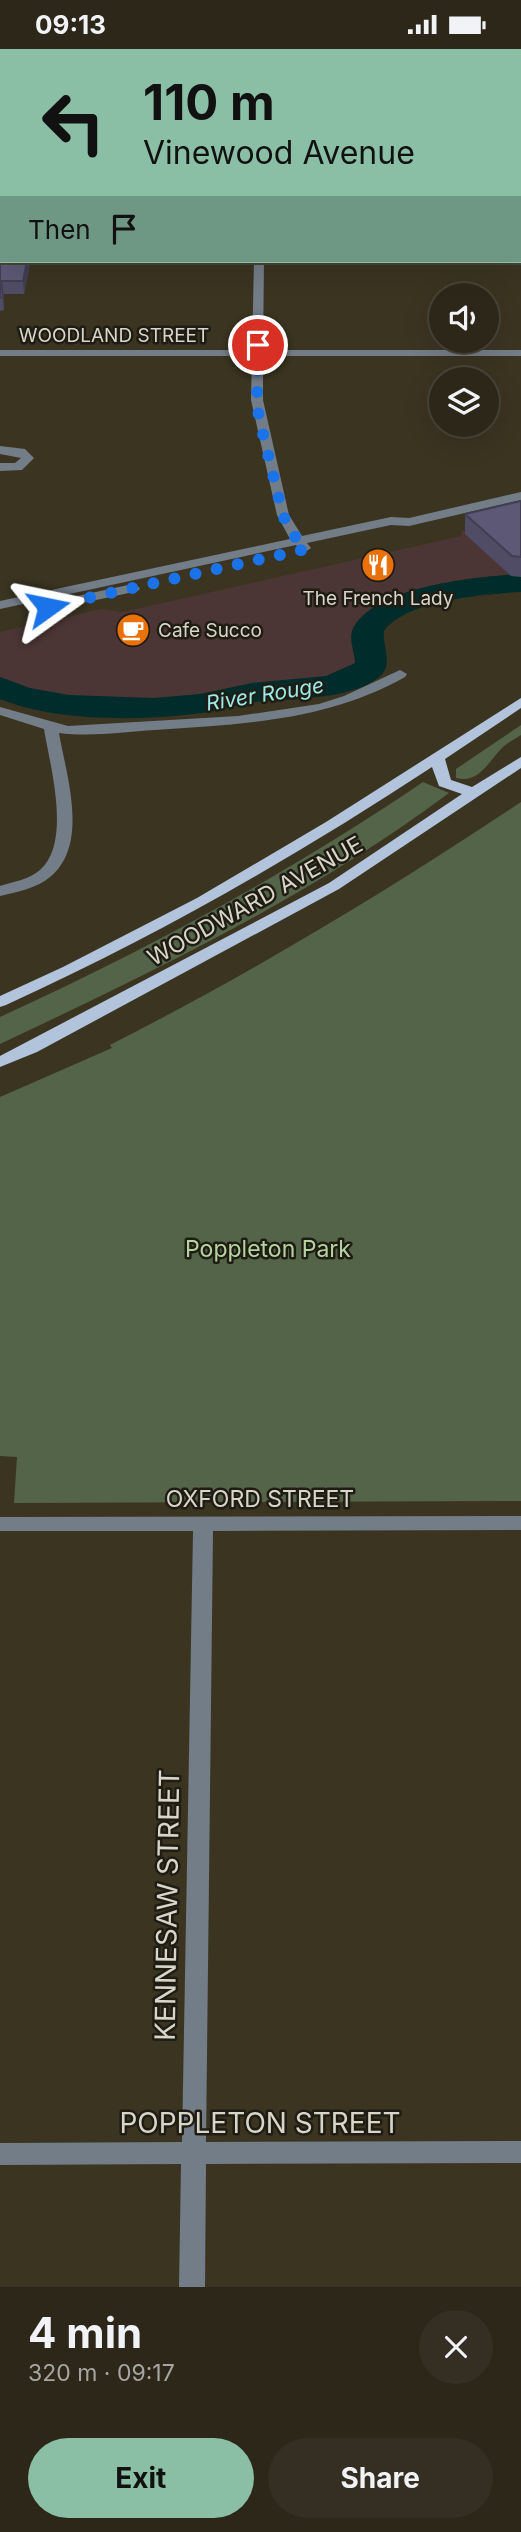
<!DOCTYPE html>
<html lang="en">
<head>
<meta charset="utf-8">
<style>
	body { margin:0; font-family:Inter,sans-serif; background:#342f22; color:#f1f3f6; height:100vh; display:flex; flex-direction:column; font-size:26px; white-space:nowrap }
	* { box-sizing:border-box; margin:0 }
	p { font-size:23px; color:#a6a5a2 }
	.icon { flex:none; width:38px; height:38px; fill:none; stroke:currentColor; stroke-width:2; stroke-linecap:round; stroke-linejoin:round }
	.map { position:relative; height:2238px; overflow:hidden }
	.details { display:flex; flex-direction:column; background:#2c2719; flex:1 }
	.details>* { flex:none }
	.hud { position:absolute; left:0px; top:0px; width:522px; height:214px; box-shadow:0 7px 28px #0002,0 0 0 2px #484438; background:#8abfa5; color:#111; overflow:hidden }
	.fabs { position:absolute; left:429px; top:234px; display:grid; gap:14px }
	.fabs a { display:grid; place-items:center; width:70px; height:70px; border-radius:50%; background:#2c2719; box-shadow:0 7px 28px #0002,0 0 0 2px #484438; font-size:35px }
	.pin { position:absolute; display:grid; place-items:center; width:60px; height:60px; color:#fff; margin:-30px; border:4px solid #fff; border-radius:50%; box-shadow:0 2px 7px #0007 }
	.me { position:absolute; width:77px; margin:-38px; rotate:78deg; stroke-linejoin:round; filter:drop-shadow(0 0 5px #0008) }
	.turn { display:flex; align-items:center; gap:24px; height:147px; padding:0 28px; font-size:32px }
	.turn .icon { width:91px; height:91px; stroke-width:2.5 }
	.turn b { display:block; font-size:49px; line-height:60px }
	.then { display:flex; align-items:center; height:66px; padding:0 28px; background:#0003; gap:14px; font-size:26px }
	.round { display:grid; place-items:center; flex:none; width:74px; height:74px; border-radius:37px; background:#342f22 }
	.headline { display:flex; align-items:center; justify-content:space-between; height:119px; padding:0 28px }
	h1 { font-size:42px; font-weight:700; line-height:52px }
	.primary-button { display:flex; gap:14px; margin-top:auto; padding:14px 28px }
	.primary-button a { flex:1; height:80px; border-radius:42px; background:#8abfa5; color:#111; font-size:28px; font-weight:700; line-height:80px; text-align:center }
	.primary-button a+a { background:#342f22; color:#f1f3f6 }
	.status { display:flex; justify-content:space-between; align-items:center; height:49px; padding:0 35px; background:#2c2719; direction:ltr }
	.status svg { height:19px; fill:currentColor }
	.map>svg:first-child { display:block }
	.commercial { fill:#4b3635 }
	.green { fill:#546449 }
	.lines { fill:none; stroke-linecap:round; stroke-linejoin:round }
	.river { fill:#002c2c; fill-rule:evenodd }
	.minor { fill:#737d88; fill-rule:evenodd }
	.major { fill:#b1c4dc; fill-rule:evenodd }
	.wall { fill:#504c65 }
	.shaded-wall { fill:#413e52 }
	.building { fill:#5d5875; stroke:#413e52; stroke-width:2 }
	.route { stroke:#1a73e8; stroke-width:12; stroke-dasharray:0 21.6 }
	.labels { text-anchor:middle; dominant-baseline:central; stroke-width:5; stroke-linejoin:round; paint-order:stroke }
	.far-street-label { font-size:19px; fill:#d8d5c9; stroke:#1f1c13 }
	.far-poi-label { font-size:19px; fill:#d8d5c9; stroke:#1f1c13 }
	.far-water-label { font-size:21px; font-style:italic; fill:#9be9e9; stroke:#1f1c13 }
	.street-label { font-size:23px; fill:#d8d5c9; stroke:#1f1c13 }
	.park-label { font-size:23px; fill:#b5d3a0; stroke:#1f1c13 }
	.near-street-label { font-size:28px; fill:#d8d5c9; stroke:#1f1c13 }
</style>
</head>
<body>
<div class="status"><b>09:13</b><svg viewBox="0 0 49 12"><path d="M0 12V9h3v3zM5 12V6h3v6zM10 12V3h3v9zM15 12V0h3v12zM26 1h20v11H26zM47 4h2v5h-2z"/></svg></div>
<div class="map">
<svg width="521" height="2238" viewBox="0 0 521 2238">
	<rect width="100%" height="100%" fill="#3b3421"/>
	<polygon class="commercial" points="521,468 521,534 489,535 450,543 382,564 368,582 372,607 370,619 344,632 297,643 252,644 195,656 135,658 33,651 0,638 0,583 101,560 123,563 461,487 462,482"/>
	<g class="green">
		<path d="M521 676V686C515 690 507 694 502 699 488 713 479 735 456 729V720Z"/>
		<path d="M423 733 449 744C311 847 155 922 0 995V968C150 899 286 826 423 733Z"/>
		<path d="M521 753V1452L14 1454 17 1408 0 1407V1048L112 999 110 996C253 923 388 842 521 753Z"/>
	</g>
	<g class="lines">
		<path class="river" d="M521 525V543C485 545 406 551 384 582 382 595 392 612 383 624 358 652 289 649 254 653 236 656 219 662 202 664 141 672 57 673 0 650V628L30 639 69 646 154 649 200 645 252 634 326 627 355 614C355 605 349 592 352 582 370 537 479 527 521 525Z"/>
		<g class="minor">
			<polygon points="474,0 484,0 484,2 475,2"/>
			<rect x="0" y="55" width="2" height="6"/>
			<rect x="0" y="119" width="2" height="6"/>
			<rect x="520" y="175" width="1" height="14"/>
			<rect x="0" y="196" width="2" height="6"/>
			<polygon points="254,212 264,212 263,301 521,301 521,307 263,307 263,351 289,466 302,487 391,468 409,469 521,443 521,451 409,477 391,476 307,494 311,499 305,503 296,496 0,560 0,552 290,490 277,466 251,351 252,307 0,307 0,301 252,301"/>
			<polygon points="0,397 25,400 34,409 22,421 0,422 0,414 15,414 21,409 0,405"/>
			<polygon points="133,535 140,539 138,542 45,562 38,558 45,554"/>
			<path d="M400 621 407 625 405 628C327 672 243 675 155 681 124 683 90 688 59 684 66 726 90 795 50 828 38 839 16 843 0 847V837C13 833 30 830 40 821 72 793 50 717 44 680L0 666V658L68 677 238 667 319 655 344 647Z"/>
			<polygon points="521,1467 521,1481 213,1482 206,2093 521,2092 521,2114 206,2115 205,2238 179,2238 181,2115 0,2116 0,2094 182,2093 193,1482 0,1482 0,1468"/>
		</g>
		<path class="major" d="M521 649V659L445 710 451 731 472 738 521 708V719L339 840 37 1003 0 1018V1007L329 834 462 745 439 737 432 718C295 808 155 888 6 956L0 958V947L63 918 197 849 326 773Z"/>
	</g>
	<g class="wall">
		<polygon points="0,202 30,215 24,245 3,245 4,261 0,262"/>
		<polygon points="521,452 521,528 511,527 465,485 465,465"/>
	</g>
	<polygon class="shaded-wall" points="27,212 30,212 30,215 24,245 23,232"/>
	<g class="building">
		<polygon points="0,202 2,202 2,212 27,212 23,232 1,232 3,248 0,249"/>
		<polygon points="521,452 521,508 512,507 465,465"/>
	</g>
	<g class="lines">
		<polyline class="route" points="48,558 306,500 290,482 283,466 259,369 257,351 258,296"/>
	</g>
	<defs>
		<symbol id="restaurant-disc" viewBox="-11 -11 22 22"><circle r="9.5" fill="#e8710a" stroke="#1f1c13"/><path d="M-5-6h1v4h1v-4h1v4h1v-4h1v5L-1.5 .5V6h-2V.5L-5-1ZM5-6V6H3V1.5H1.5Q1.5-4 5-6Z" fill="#fff"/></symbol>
		<symbol id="cafe-disc" viewBox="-11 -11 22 22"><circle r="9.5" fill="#e8710a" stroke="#1f1c13"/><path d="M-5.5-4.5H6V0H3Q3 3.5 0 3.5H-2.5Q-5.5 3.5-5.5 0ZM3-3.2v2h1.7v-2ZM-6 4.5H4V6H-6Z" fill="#fff"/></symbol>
	</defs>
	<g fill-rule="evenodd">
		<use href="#restaurant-disc" x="359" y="497" width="38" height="38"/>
		<use href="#cafe-disc" x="114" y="562" width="38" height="38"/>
	</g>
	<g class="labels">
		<g class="far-street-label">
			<text x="114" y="286">WOODLAND STREET</text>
		</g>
		<g class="far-poi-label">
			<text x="378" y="549">The French Lady</text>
			<text x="158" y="581" text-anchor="start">Cafe Succo</text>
		</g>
		<g class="far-water-label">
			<text transform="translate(265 645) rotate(-9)">River Rouge</text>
		</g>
		<g class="street-label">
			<text transform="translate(255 852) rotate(-29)">WOODWARD AVENUE</text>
			<text x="260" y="1450">OXFORD STREET</text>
		</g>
		<g class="park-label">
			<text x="268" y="1200">Poppleton Park</text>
		</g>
		<g class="near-street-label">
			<text transform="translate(167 1856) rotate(-89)">KENNESAW STREET</text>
			<text x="260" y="2074">POPPLETON STREET</text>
		</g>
	</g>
</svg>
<div class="fabs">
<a><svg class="icon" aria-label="sound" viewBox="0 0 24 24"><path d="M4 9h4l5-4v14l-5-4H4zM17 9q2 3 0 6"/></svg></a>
<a><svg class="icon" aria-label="layers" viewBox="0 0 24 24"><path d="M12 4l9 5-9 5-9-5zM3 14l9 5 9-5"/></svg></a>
</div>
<div class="pin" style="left:258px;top:296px;background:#d93025"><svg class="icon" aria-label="arrive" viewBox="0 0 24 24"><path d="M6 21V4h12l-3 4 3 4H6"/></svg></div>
<svg class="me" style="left:48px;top:558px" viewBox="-20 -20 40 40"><path d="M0-17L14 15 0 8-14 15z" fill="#1a73e8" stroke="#fff" stroke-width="4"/></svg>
<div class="hud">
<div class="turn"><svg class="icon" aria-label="left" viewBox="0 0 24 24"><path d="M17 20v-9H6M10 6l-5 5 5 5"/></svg><div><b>110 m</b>Vinewood Avenue</div></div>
<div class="then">Then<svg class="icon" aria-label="arrive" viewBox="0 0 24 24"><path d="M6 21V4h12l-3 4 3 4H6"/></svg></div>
</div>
</div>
<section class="details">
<div class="headline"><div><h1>4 min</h1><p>320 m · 09:17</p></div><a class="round"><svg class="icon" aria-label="close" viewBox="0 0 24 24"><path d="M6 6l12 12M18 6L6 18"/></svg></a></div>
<div class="primary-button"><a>Exit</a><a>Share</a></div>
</section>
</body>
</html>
